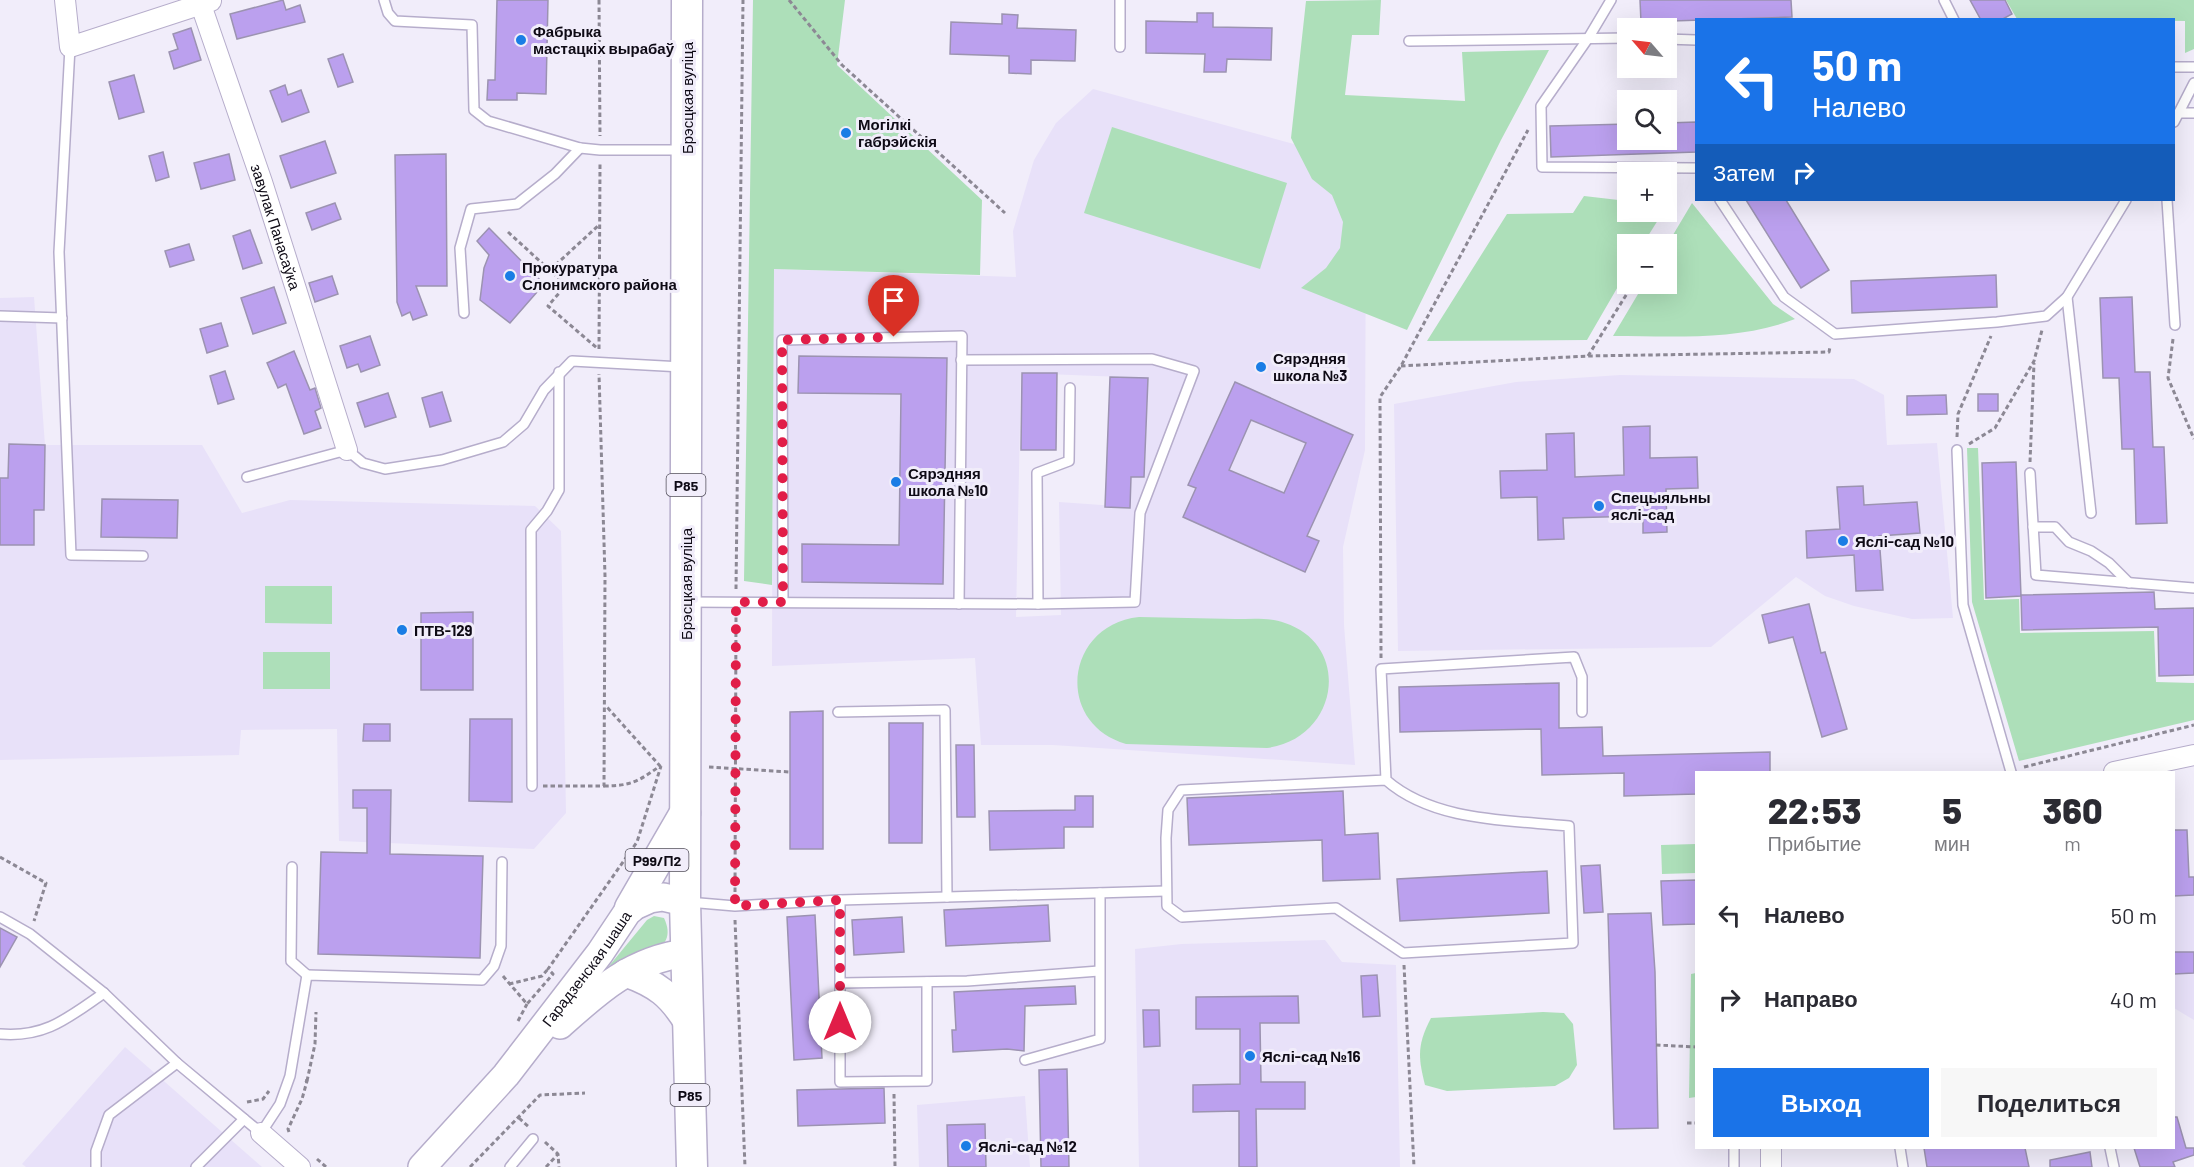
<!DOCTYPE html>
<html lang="ru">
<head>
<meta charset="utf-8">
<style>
	body { margin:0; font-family:Barlow,sans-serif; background:#f7f7f7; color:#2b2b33; height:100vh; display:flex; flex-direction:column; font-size:22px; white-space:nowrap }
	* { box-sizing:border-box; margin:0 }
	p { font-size:20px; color:#7c7c81 }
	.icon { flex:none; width:33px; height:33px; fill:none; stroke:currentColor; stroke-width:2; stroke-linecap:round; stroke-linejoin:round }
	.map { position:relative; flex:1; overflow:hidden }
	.sheet { position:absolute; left:1695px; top:771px; width:480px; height:378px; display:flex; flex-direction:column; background:#fff; border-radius:0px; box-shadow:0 6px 24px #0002 }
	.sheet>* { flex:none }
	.banner { position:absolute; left:1695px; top:18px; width:480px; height:183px; border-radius:0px; box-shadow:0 6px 24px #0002; background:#1a73e8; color:#fff; overflow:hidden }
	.needle { width:39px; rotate:298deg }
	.fabs { position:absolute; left:1617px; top:18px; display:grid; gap:12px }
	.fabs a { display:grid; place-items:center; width:60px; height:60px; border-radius:0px; background:#fff; box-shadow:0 6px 24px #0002; font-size:30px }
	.pin { position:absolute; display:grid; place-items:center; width:51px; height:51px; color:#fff; margin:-62px -26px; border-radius:50% 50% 50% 0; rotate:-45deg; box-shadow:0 0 6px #0007 }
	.pin .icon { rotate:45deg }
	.me { position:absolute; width:66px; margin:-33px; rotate:0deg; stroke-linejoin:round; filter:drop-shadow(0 0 4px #0008) }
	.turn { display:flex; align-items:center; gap:21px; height:126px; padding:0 18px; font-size:27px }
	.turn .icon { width:78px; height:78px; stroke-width:2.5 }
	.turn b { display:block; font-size:42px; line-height:51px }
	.then { display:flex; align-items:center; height:57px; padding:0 18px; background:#0003; gap:12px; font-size:22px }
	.eta { display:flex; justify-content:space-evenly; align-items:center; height:102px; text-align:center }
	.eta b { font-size:36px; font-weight:800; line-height:42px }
	.button { display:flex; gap:12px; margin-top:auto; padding:12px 18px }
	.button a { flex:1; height:69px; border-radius:0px; background:#1a73e8; color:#fff; font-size:24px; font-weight:800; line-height:69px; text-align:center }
	.button a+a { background:#f7f7f7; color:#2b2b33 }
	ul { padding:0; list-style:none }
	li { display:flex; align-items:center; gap:18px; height:84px; padding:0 18px }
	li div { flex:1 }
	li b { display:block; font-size:22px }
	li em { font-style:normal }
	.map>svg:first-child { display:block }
	.built { fill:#e8e1f9; fill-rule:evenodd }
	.green { fill:#addfb9 }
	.building { fill:#bba0ee; stroke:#9c93b1; stroke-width:1.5; fill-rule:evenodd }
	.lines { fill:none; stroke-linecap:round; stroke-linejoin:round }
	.lane-casing { stroke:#b6adcb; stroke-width:12 }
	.street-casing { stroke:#b6adcb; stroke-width:22 }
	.secondary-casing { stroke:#b6adcb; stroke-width:30 }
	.primary-casing { stroke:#b6adcb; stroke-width:33 }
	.path { stroke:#8c8894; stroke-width:3; stroke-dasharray:4.5 3; stroke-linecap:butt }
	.lane { stroke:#fff; stroke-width:9 }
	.street { stroke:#fff; stroke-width:20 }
	.secondary { stroke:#fff; stroke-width:27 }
	.primary { stroke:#fff; stroke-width:30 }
	.route { stroke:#e11d48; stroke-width:10; stroke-dasharray:0 18 }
	.poi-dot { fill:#1a7de5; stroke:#f1edfa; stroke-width:2 }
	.labels { text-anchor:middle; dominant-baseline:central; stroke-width:6; stroke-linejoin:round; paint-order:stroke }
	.shield { fill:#f1edfa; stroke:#524e5a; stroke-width:1.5 }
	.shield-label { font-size:14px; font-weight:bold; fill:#0e0a15 }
	.poi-label { font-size:15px; font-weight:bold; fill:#0e0a15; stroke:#f1edfa; text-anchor:start }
	.street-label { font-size:15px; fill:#0e0a15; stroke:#f1edfa }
</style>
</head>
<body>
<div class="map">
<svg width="2194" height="1167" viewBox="0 0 2194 1167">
	<rect width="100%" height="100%" fill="#f1edfa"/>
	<g class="built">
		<path d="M1093 89 1312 149 1366 210 1365 450 1343 547 1344 625 1355 765 1053 745H981L975 658 772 666 773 269 1016 277 1013 231 1034 160 1056 123ZM1021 373 1148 378 1144 477H1131L1130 507 1059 502 1061 615 1016 617Z"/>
		<polygon points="34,297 45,445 202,445 242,513 290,500 535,506 561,531 566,813 534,849 339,841 337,729 241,730 239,755 0,760 0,298"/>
		<polygon points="1620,375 1854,379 1884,395 1887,445 1937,443 1953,618 1912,619 1854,606 1825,596 1796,577 1711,647 1398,651 1394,404 1516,382"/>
		<polygon points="2194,895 2194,1020 2174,1008 2174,896"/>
		<polygon points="1325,940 1342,962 1396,965 1400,1167 1139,1167 1135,949 1182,944"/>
		<polygon points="125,1047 262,1167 26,1167 22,1164"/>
		<polygon points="1025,1096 1030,1167 919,1167 917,1105"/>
	</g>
	<g class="green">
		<polygon points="753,0 845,0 837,65 982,200 980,275 774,269 772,585 744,581"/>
		<polygon points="1381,0 1379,35 1352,35 1345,95 1465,101 1462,52 1549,50 1501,140 1407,330 1301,288 1326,268 1340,248 1343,222 1332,195 1312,179 1291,138 1306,1"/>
		<polygon points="2006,0 2194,0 2194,49 2185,53 2185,21 2017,19"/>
		<polygon points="1112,127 1287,183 1260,269 1084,213"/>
		<polygon points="1584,196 1627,201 1628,212 1663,212 1643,244 1628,244 1627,271 1587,340 1427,341 1507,214 1573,213"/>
		<path d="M1692 203 1773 304 1795 319C1738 341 1673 336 1613 336L1644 284H1666L1667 245Z"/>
		<polygon points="1967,448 1978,448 1984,600 2019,599 2020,633 2154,631 2156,682 2194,683 2194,720 2019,761 1972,602"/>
		<polygon points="265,586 332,586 332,624 265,623"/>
		<path d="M1139 617C1171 618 1203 618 1235 619 1251 619 1269 617 1285 623 1353 646 1338 739 1267 748L1126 744C1054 723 1065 625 1139 617Z"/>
		<rect x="263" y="652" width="67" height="37"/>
		<polygon points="1696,844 1696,873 1662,874 1661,845"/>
		<path d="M654 916 664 918C681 954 634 958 609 966L647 920Z"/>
		<polygon points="1696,973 1696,1097 1689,1098 1691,974"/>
		<path d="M1543 1012 1564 1013 1573 1024 1577 1065 1569 1078 1555 1086 1447 1091 1425 1085C1418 1057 1417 1045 1431 1018Z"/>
	</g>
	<g class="building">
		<polygon points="283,0 286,10 300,5 305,22 237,39 230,14"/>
		<polygon points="497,0 548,0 546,94 517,93 517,100 487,100 488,80 495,80"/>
		<polygon points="1640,0 1791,0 1792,17 1641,22"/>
		<polygon points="1970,0 2005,0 2012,14 2001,20 1981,20"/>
		<polygon points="1197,13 1213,13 1213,27 1272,28 1271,60 1227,59 1226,72 1204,72 1205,54 1146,53 1146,21 1197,22"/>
		<polygon points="1002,14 1018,15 1017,28 1076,30 1075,61 1031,60 1031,74 1009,73 1009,56 950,54 951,22 1002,24"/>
		<polygon points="191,28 201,60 174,69 169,52 178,49 173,34"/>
		<polygon points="343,54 353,82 338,87 328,59"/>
		<polygon points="134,75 144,112 119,119 109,82"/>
		<polygon points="285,85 288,95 301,90 309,112 282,122 270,91"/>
		<polygon points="1696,122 1696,152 1551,157 1550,126 1628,124 1628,140 1666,140 1666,123"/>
		<polygon points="325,141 336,173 291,188 280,156"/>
		<polygon points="163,152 169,177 156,181 149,156"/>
		<polygon points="229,154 235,180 201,189 194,163"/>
		<polygon points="446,154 447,286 416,286 427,315 413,320 410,312 402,316 397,302 395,155"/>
		<polygon points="1746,200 1786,200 1829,270 1801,288"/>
		<polygon points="335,203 341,219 312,230 306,213"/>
		<polygon points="489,228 544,284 510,323 480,300 484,268 489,255 477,241"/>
		<polygon points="250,230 262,263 243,269 233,236"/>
		<polygon points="189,244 194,260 170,267 165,251"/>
		<polygon points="1996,275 1997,307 1852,313 1851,281"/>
		<polygon points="332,276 338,294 315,302 309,283"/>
		<polygon points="274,287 286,323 253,334 241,298"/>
		<polygon points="2132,297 2135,372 2150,372 2153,447 2164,447 2167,523 2136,524 2134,449 2122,449 2119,378 2103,378 2100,298"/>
		<polygon points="221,323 228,346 207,353 200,329"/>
		<polygon points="370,336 380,365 361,372 358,364 347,368 340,346"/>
		<polygon points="294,351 310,390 315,388 321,408 315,411 321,428 304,434 286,384 278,388 267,363"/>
		<polygon points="799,356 947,358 943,584 802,582 802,544 899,545 901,394 798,393"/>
		<polygon points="225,371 234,399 218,404 210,376"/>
		<polygon points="1022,373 1057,373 1056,450 1021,450"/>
		<polygon points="1110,377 1148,378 1144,477 1131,477 1130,508 1105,507"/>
		<path d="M1235 382 1353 435 1307 536 1319 541 1305 572 1183 517 1196 488 1188 485ZM1251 420 1306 443 1284 493 1229 470Z"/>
		<polygon points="442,392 451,421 430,427 422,398"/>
		<polygon points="388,393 396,417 365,427 357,403"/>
		<rect x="1978" y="394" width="20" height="17"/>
		<polygon points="1946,395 1947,414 1907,415 1907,396"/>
		<polygon points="1650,426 1650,458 1697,457 1698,488 1666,489 1667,532 1643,533 1643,516 1563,518 1564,539 1538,540 1537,497 1501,498 1500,471 1547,470 1546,434 1574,433 1575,477 1624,475 1623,427"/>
		<polygon points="9,444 45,445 44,510 34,510 34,545 0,545 0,478 8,478"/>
		<polygon points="2016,462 2021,596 1986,598 1982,463"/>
		<polygon points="1863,486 1864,505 1917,502 1920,533 1879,536 1883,590 1856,591 1854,555 1807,558 1806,531 1840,529 1837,487"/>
		<polygon points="102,499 178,500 177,538 101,537"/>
		<polygon points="2154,592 2155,609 2194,608 2194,675 2159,676 2158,627 2022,630 2021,595"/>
		<polygon points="1809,604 1821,653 1825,652 1847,729 1822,737 1793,637 1769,643 1762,615"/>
		<polygon points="473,612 473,690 421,690 421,613"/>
		<polygon points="1559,683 1559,728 1602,727 1603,756 1770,752 1770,772 1696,772 1696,794 1624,796 1624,773 1542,775 1541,729 1400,732 1399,687"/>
		<polygon points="823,711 823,849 790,849 790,712"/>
		<polygon points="470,719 512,719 512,802 469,801"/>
		<polygon points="889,723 923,723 922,843 889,843"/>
		<polygon points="364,724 390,724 390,741 363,741"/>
		<polygon points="956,745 974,745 975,817 957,817"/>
		<polygon points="353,790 391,790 390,854 483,856 480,958 318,954 321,852 367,853 367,808 353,808"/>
		<polygon points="1343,791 1345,835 1378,833 1380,879 1323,881 1322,840 1189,845 1187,798"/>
		<polygon points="1075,796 1093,796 1093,827 1064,827 1064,848 990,850 989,811 1075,810"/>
		<polygon points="2174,830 2187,830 2189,877 2194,877 2194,895 2174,896"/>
		<polygon points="1600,865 1603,912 1584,913 1581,866"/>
		<polygon points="1547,871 1549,913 1400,921 1397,879"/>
		<polygon points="1696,880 1696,924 1663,925 1661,881"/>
		<polygon points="1048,905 1050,941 946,946 944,910"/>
		<polygon points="1651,913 1655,972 1658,1128 1614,1129 1608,914"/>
		<polygon points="815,915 822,1058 794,1060 787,917"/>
		<polygon points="902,917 904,952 854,955 852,920"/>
		<polygon points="0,928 17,937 0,967"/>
		<polygon points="2174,952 2194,952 2194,973 2174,974"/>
		<polygon points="1377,975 1380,1016 1363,1017 1361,976"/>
		<polygon points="1075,986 1076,1004 1025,1006 1024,1051 1007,1049 953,1052 952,1030 956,1030 954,992"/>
		<polygon points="1298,996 1299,1023 1260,1023 1261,1082 1305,1082 1305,1109 1256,1109 1257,1167 1239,1167 1239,1111 1193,1112 1193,1085 1240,1084 1240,1029 1196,1029 1196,997"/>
		<polygon points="1143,1010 1159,1010 1160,1046 1144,1047"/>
		<polygon points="1067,1069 1069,1167 1041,1167 1039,1070"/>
		<polygon points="884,1088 885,1123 798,1126 797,1090"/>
		<polygon points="2174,1117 2177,1117 2186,1148 2194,1148 2194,1155 2173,1162 2175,1167 2140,1167 2134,1148 2174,1148"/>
		<polygon points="985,1124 986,1167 948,1167 947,1125"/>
		<polygon points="1924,1148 2025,1148 2029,1167 1927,1167"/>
		<polygon points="2090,1152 2092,1167 2050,1167 2050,1160"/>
	</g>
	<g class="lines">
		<defs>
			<g id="lane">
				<polyline points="384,0 388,13 395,21 472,25 474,110 488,121 580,148 600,150 684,150"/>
				<polyline points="1120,0 1120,47"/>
				<polyline points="1611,0 1589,37 1541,106 1542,167 1696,168"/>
				<polyline points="1944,0 1954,20"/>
				<polyline points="1666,39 1696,40"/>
				<polyline points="1409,41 1628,38"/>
				<polyline points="70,47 59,252 71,555 143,556"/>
				<polyline points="2174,67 2194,67"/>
				<polyline points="2179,113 2194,113"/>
				<polyline points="2174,122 2194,83"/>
				<polyline points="1720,200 1784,297 1835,334 1997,322 2046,316 2067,297 2126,200"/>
				<polyline points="2167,200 2175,325"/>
				<polyline points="2067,297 2091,513"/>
				<polyline points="464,313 460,248 471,209 517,204 555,174 580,148"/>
				<polyline points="0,316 62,318"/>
				<polyline points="1957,450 1963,605 2011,772"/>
				<polyline points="2030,473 2036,575 2194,588"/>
				<polyline points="247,477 347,450 363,463 385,469 442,460 503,442 524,424 544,390 572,361 682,367"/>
				<polyline points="2033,527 2055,527 2069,542 2091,551 2109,563 2129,583"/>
				<polyline points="688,602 1038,604 1135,602 1140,513 1194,371 1152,359 961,360"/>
				<polyline points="783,602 782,340 962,336 959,604"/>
				<polyline points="1038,604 1037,473 1069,461 1070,388"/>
				<polyline points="838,712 945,710 947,897"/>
				<path d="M1386 780C1434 822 1509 820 1569 826L1573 943 1403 953 1336 908 1182 917 1167 906 1166 838 1168 810 1181 790 1386 780 1381 669 1574 657 1582 677V712"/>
				<polyline points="532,786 531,530 547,511 559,490 559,372"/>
				<polyline points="292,867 291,961 307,975"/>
				<polyline points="840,900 840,1082 927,1081 927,982"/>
				<polyline points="688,902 735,906 840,900 1166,891"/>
				<polyline points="0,917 30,934 104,993 177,1063 261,1133 280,1104 290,1076 307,975 482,980 494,966 501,946 502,862"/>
				<polyline points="840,983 967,981 1099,971"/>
				<path d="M0 1034C46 1038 69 1017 104 993"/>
				<polyline points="1025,1060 1100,1039 1100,893"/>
				<polyline points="1900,1148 1903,1167"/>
				<polyline points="2110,1148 2114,1167"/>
				<polyline points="96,1167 96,1151 109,1115 177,1063"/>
				<polyline points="196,1167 244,1119"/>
				<polyline points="510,1167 533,1139"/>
				<polyline points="1734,1167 1734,1148"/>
			</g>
			<g id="street">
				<polyline points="65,0 70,47 211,1"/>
				<path id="s1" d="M201 5 262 182 347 450"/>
				<polyline points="2114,772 2194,755"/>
				<polyline points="261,1133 300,1167"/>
				<polyline points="1771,1167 1771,1148"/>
			</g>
			<g id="secondary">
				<path d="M626 973C657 984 671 995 688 1023"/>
				<path d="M560 1025C599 990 632 960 686 953"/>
				<path id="s2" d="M422 1167 506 1075 600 953 630 908 650 899 663 897 685 902"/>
			</g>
			<g id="primary">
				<polyline points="687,0 685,902 692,1167"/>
				<polyline points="630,908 685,813"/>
			</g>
		</defs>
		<use href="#lane" class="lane-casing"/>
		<use href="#street" class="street-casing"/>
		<use href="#secondary" class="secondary-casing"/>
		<use href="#primary" class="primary-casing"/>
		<g class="path">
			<polyline points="599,0 600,136"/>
			<polyline points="789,0 842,65 1005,213"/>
			<polyline points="508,232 566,285 548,306 597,348"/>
			<polyline points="1657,244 1661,238"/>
			<polyline points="550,270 599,225"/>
			<polyline points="566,285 599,287"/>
			<polyline points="2173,339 2168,378 2194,439"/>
			<polyline points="599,349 600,164"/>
			<polyline points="1588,356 1633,284"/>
			<polyline points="1401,366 1588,356 1829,352 1830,347"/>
			<polyline points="1957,437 1958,414 1991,336"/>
			<polyline points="1969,444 1995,428 2034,361 2042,330"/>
			<polyline points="2030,462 2034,363"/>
			<polyline points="736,589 743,0"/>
			<polyline points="1381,658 1380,397 1401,366 1528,130"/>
			<polyline points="709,767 790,772"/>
			<polyline points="2024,767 2194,725"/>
			<polyline points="543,786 604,786 605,576 599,374"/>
			<path d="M604 786C631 786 639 781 660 766L606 706"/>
			<polyline points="0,857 46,883 34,921"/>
			<polyline points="735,892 736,614"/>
			<polyline points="735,920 745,1167"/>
			<polyline points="1404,965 1414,1167"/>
			<polyline points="503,976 527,1004 553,974 548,969 637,842 661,766"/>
			<polyline points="509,984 542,976 548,969"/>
			<polyline points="518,1021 527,1004"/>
			<polyline points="1656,1045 1696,1047"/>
			<polyline points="307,1081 315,1044 316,1012"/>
			<polyline points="894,1094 895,1167"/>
			<polyline points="247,1102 263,1099 269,1091"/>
			<polyline points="519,1118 529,1127"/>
			<polyline points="1687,1123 1696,1123"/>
			<polyline points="289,1132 288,1129 302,1099 307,1081 303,1080"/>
			<polyline points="545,1142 558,1154 559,1167"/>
			<polyline points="317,1159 326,1167"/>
			<polyline points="470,1167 540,1095 585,1093"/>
			<polyline points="546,1167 558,1154"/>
		</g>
		<use href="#lane" class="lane"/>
		<use href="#street" class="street"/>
		<use href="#secondary" class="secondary"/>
		<use href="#primary" class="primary"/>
	</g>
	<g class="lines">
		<polyline class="route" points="840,1022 840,900 735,906 736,602 783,602 782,340 894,337"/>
	</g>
	<g class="poi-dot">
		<circle cx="521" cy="40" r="6"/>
		<circle cx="846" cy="133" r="6"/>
		<circle cx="510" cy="276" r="6"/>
		<circle cx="1261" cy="367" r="6"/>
		<circle cx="896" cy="482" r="6"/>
		<circle cx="1599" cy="506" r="6"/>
		<circle cx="1843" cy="541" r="6"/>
		<circle cx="402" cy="630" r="6"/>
		<circle cx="1250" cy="1056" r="6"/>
		<circle cx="966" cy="1146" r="6"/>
	</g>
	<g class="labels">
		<g class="shield">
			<rect x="666.5" y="474" width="39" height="22" rx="4.5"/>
			<rect x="625.5" y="849" width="63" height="22" rx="4.5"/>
			<rect x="670.5" y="1084" width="39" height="22" rx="4.5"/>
		</g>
		<g class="shield-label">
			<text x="686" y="485">Р85</text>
			<text x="657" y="860">Р99/П2</text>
			<text x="690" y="1095">Р85</text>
		</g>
		<g class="poi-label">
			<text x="533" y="31">Фабрыка<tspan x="533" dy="17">мастацкіх вырабаў</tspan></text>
			<text x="858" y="124">Могілкі<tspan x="858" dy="17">габрэйскія</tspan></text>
			<text x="522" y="267">Прокуратура<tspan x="522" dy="17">Слонимского района</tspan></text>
			<text x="1273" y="358">Сярэдняя<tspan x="1273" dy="17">школа №3</tspan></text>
			<text x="908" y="473">Сярэдняя<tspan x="908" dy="17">школа №10</tspan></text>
			<text x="1611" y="497">Спецыяльны<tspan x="1611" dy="17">яслі-сад</tspan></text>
			<text x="1855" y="541">Яслі-сад №10</text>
			<text x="414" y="630">ПТВ-129</text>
			<text x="1262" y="1056">Яслі-сад №16</text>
			<text x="978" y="1146">Яслі-сад №12</text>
		</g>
		<g class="street-label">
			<text transform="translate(687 98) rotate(-90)">Брэсцкая вуліца</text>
			<text stroke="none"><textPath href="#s1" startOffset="234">завулак Панасаўка</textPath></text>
			<text transform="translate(686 584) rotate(-90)">Брэсцкая вуліца</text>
			<text stroke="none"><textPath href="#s2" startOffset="258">Гарадзенская шаша</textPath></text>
		</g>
	</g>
</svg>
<div class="fabs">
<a><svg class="needle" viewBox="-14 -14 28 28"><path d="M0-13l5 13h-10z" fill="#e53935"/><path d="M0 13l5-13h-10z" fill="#7c7c81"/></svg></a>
<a><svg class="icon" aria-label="search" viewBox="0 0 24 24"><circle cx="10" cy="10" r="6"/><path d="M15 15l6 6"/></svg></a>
<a>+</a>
<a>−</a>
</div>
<div class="pin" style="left:894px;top:337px;background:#d93025"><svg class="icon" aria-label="arrive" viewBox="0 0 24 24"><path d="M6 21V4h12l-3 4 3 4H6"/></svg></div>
<svg class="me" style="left:840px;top:1022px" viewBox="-20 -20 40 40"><circle r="19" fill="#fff"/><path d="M0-13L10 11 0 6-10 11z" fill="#e11d48"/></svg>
<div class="banner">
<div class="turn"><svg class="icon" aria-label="left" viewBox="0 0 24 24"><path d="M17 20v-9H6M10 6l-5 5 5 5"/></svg><div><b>50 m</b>Налево</div></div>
<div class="then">Затем<svg class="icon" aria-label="right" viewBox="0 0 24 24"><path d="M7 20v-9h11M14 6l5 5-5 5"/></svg></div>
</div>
<section class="sheet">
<div class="eta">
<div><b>22:53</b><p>Прибытие</p></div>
<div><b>5</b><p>мин</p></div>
<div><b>360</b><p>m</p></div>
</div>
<ul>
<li><svg class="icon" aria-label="left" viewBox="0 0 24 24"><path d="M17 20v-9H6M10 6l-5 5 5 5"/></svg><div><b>Налево</b></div><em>50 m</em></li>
<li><svg class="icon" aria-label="right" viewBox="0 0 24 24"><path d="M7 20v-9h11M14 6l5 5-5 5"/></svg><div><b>Направо</b></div><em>40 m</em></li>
</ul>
<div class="button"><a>Выход</a><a>Поделиться</a></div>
</section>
</div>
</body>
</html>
